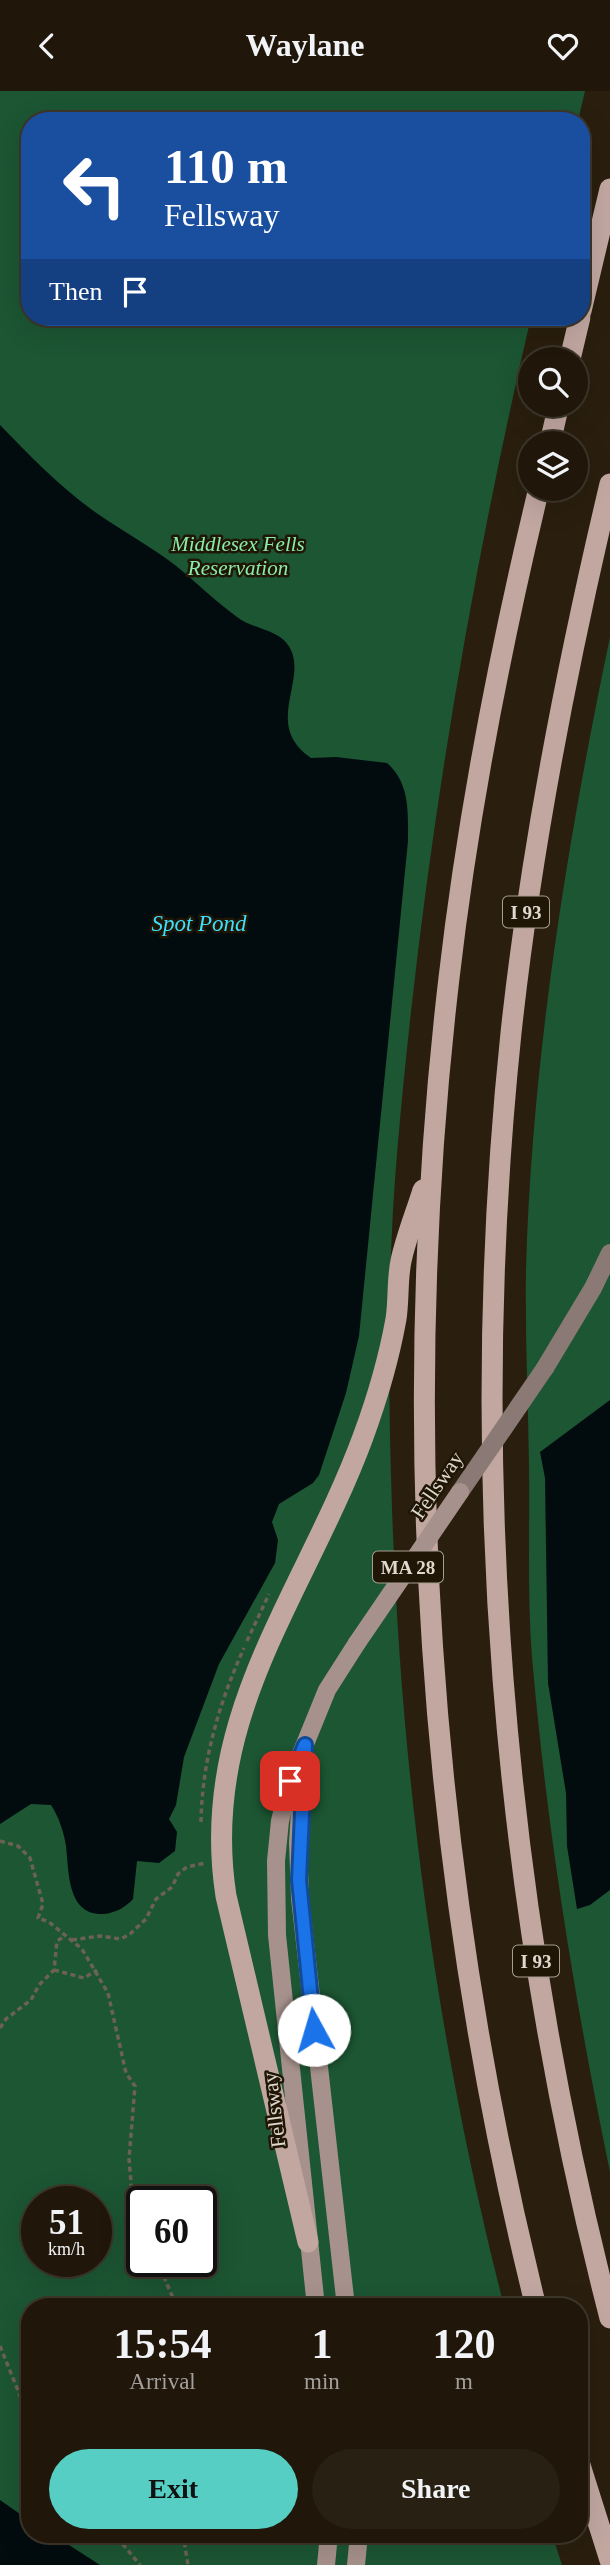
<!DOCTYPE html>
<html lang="en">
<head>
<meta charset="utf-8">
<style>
	body { margin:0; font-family:Georgia,serif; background:#282013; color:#f1f3f6; height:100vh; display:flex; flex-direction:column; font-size:26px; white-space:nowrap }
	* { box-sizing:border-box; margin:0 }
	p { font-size:23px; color:#a29f9c }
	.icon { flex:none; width:38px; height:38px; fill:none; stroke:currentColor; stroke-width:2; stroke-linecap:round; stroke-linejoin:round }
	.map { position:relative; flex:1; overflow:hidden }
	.sheet { position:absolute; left:21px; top:2207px; width:567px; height:245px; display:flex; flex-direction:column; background:#20170a; border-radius:28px; box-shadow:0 7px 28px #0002,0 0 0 2px #3d362b }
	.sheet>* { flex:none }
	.top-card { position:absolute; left:21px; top:21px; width:569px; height:214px; border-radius:28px; box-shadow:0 7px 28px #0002,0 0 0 2px #3d362b; background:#1a4fa0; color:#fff; overflow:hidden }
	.controls { position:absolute; left:518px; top:256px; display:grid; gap:14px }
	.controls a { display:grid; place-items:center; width:70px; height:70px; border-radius:50%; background:#20170a; box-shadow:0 7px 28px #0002,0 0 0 2px #3d362b; font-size:35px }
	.speed { position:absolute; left:21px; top:2095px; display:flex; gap:14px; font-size:35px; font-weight:700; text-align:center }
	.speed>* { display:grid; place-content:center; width:91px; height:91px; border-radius:50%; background:#20170a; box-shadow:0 7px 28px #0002,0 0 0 2px #3d362b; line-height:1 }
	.speed small { font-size:18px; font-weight:400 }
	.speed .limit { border:4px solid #111; border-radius:10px; background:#fff; color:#111 }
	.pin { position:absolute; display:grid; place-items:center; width:60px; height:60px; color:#fff; margin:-30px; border-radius:14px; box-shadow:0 4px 10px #0006 }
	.me { position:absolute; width:77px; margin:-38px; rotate:354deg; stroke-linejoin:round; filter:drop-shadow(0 0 5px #0008) }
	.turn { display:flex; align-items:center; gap:24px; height:147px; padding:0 28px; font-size:32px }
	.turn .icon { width:91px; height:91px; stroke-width:2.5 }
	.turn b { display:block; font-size:49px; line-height:60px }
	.then { display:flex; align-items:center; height:66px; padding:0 28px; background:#0003; gap:14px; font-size:26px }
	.eta { display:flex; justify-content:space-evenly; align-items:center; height:119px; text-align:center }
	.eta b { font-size:42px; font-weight:800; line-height:49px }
	.action { display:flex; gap:14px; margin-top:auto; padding:14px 28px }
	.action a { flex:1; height:80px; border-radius:42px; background:#56cec4; color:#111; font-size:28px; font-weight:800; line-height:80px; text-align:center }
	.action a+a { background:#282013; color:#f1f3f6 }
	header { display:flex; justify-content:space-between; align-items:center; height:91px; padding:0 28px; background:#20170a; font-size:32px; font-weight:800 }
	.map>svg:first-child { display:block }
	.green { fill:#1c5633; fill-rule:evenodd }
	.water { fill:#020c0f }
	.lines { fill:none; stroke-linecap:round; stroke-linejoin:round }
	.path { stroke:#6c6253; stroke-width:3.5; stroke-dasharray:5 3.5; stroke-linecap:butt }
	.secondary { stroke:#8a7975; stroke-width:18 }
	.primary { stroke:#a7918c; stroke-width:18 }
	.highway { stroke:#c2a7a1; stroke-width:21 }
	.secondary-bridge { stroke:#8a7975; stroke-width:18 }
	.primary-bridge { stroke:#a7918c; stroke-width:18 }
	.route-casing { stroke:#114b97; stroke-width:18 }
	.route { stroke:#1a73e8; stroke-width:12 }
	.labels { text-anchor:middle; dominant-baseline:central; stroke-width:5; stroke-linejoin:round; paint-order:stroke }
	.shield { fill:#201606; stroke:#a69e92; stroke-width:2 }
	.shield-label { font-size:19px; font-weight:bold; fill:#e0d8ce }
	.park-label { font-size:21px; font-style:italic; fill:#89eca9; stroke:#201606 }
	.street-label { font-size:21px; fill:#e0d8ce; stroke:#201606 }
	.water-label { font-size:23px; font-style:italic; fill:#3ddffc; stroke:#201606 }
</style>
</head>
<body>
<header><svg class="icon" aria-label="back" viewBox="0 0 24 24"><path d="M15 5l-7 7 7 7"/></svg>Waylane<svg class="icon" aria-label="heart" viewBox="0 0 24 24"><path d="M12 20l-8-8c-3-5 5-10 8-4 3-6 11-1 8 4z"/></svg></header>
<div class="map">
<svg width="610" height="2474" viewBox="0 0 610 2474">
	<rect width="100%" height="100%" fill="#2a1f0e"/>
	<g class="green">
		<path d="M0 0H585L578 30H30V226H531C467 501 421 781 397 1063 387 1180 388 1299 392 1417 401 1686 437 1954 504 2215L30 2216V2443H552L562 2474H0ZM37 2110H96V2170H37ZM142 2110H201V2170H142Z"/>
		<path d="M610 546V2081C575 1911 547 1740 532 1566 527 1502 530 1436 529 1372 528 1307 525 1243 526 1178 532 967 567 752 610 546Z"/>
	</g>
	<g class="water">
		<path d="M0 334C30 365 60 396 95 421 121 439 150 455 175 474 196 491 215 510 237 526 250 537 279 539 288 554 311 587 261 633 311 667L336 666 387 672C410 692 408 721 408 750L359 1245 346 1302 319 1384 313 1392 279 1413 272 1431 278 1449 275 1472 219 1573 184 1666 176 1714 169 1728 177 1741 175 1760 159 1772 137 1770 133 1808C126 1816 115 1822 104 1823 67 1825 69 1781 66 1755 64 1742 59 1726 51 1714L31 1713 0 1733Z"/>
		<polygon points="610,1309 610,1799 590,1814 577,1818 567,1755 566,1702 548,1592 545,1387 540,1361"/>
		<polygon points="0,2409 30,2430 30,2443 52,2443 100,2474 0,2474"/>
	</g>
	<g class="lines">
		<g class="path">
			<polyline points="247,1550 269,1503"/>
			<path d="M201 1731C202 1670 219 1612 244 1557"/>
			<polyline points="0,1750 18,1755 30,1767 43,1813 38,1827 49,1831 82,1858 108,1902 126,1982 135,1995 129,2068 133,2116 142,2136"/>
			<polyline points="72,1849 100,1845 120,1848 129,1844 146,1828 156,1808 172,1796 178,1783 187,1776 206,1772"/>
			<polyline points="54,1879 84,1887 97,1879"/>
			<polyline points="0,1937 6,1928 31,1909 39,1894 54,1879 57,1850 65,1845"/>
			<polyline points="157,2170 177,2216"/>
			<polyline points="0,2255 21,2307 30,2347"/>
			<polyline points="109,2443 121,2451 140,2474"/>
			<polyline points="183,2443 188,2474"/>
		</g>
		<polyline class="secondary" points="545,1277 593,1197 610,1162"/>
		<g class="primary">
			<polyline points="303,1672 298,1752 300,1807 346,2216"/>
			<polyline points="316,2216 277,1844 276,1770 280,1730 290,1690 327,1599 357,1552"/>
			<polyline points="326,2474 329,2443"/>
			<polyline points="356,2474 359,2443"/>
		</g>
		<g class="highway">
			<polyline points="581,220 610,98"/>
			<polyline points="570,268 580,226"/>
			<polyline points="550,352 559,313"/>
			<path d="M610 393C567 574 531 756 511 942 466 1373 502 1809 610 2227"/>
			<path d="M308 2151 226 1805C198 1626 305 1503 363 1346 377 1308 389 1267 396 1228 399 1209 397 1189 401 1170 406 1146 416 1122 423 1099"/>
			<path d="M536 2216C428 1782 397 1331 449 887 468 722 500 559 539 397"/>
			<polyline points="579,2371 610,2469"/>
		</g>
		<polyline class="secondary-bridge" points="460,1401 545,1277"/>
		<polyline class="primary-bridge" points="357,1552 460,1401"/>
	</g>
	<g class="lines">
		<defs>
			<polyline id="route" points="290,1690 305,1654 299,1789 314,1939"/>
		</defs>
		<use href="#route" class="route-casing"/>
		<use href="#route" class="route"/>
	</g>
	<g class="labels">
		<g class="shield">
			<rect x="503" y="805.5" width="46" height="31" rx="5"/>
			<rect x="373" y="1460.5" width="70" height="31" rx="5"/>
			<rect x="513" y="1854.5" width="46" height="31" rx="5"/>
		</g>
		<g class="shield-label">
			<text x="526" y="821">I 93</text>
			<text x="408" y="1476">MA 28</text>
			<text x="536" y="1870">I 93</text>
		</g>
		<g class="park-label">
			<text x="238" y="453">Middlesex Fells<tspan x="238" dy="24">Reservation</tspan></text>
		</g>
		<g class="street-label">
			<text transform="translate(437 1394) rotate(-56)">Fellsway</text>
			<text transform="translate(274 2019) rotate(-97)">Fellsway</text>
		</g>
		<g class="water-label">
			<text x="199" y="832">Spot Pond</text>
		</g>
	</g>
</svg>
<div class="controls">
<a><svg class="icon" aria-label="search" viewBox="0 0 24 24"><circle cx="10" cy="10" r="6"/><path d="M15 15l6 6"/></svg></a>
<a><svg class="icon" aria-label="layers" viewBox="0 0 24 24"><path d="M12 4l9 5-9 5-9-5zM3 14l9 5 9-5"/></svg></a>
</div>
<div class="speed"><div>51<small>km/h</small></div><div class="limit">60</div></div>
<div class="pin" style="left:290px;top:1690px;background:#d93025"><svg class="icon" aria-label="arrive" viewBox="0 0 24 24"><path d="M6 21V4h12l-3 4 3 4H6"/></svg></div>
<svg class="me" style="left:314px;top:1939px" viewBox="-20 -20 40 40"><circle r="19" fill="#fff"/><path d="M0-13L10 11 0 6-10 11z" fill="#1a73e8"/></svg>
<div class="top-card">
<div class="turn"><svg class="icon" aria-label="left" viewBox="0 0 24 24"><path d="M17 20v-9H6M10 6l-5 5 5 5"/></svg><div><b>110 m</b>Fellsway</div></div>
<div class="then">Then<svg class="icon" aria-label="arrive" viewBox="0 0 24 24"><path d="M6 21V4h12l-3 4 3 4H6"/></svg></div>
</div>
<section class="sheet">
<div class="eta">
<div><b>15:54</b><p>Arrival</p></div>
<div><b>1</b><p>min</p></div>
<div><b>120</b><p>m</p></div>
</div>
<div class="action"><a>Exit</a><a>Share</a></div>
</section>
</div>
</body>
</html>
